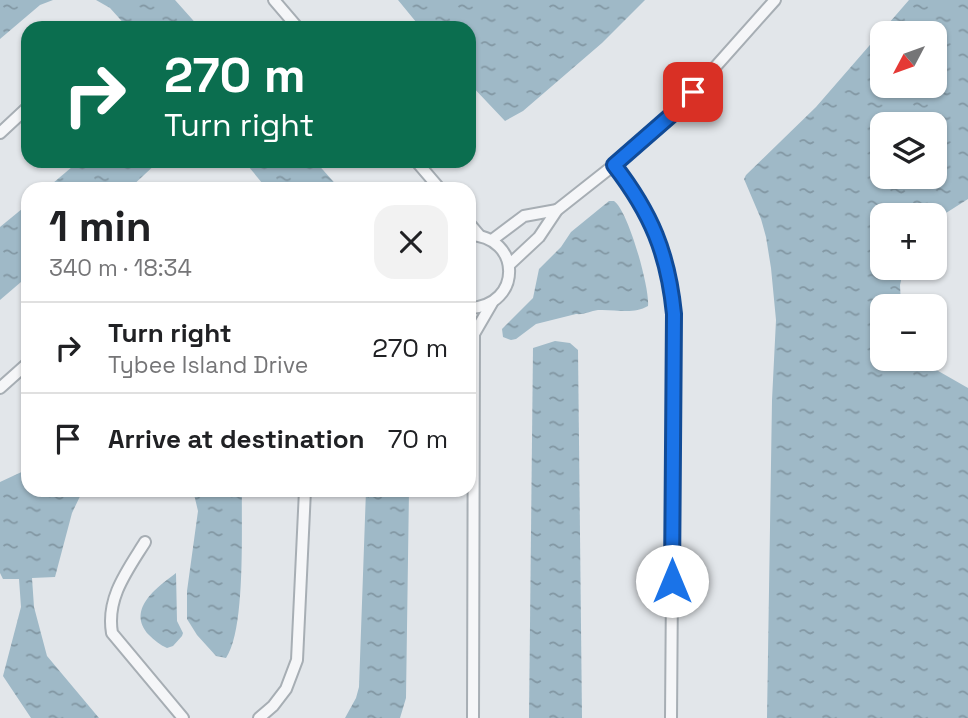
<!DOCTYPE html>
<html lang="en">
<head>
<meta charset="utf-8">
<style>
	body { margin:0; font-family:"Space Grotesk",sans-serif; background:#f2f2f2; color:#202124; height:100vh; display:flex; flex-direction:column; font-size:26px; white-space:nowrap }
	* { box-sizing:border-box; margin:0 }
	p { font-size:23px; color:#757577 }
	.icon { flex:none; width:38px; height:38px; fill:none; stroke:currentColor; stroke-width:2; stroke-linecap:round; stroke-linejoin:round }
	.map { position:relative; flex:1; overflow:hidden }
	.sheet { position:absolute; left:21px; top:182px; width:455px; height:315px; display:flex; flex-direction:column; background:#fff; border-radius:21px; box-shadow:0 2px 5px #0004 }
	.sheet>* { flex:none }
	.hud { position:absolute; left:21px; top:21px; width:455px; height:147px; border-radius:21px; box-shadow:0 2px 5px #0004; background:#0b6e4f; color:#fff; overflow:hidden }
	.needle { width:46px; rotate:229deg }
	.controls { position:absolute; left:870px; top:21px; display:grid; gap:14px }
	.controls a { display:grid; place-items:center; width:77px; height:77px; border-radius:14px; background:#fff; box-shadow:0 2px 5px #0004; font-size:35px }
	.pin { position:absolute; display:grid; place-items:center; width:60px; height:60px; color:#fff; margin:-30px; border-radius:14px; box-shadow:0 4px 10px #0006 }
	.me { position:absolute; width:77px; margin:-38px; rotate:0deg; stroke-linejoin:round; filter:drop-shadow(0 0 5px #0008) }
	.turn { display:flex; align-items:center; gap:24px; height:147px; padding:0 28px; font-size:32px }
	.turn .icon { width:91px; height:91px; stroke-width:2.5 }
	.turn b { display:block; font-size:49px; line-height:60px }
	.round { display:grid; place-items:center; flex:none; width:74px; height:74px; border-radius:21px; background:#f2f2f2 }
	.head { display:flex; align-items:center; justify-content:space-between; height:119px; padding:0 28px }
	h1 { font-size:42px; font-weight:700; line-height:52px }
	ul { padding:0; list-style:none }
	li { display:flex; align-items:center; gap:21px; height:91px; padding:0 28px; border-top:2px solid #e0e0e0 }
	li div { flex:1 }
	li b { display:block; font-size:26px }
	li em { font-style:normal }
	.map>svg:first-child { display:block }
	.water { fill:url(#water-ripples); fill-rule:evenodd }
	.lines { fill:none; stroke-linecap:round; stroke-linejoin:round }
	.minor-casing { stroke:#a7aeb4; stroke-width:14 }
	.minor { stroke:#f5f6f8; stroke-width:10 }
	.route-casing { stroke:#114b97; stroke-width:18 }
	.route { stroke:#1a73e8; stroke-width:12 }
</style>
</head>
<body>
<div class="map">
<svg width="968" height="718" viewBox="0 0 968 718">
	<defs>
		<pattern id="water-ripples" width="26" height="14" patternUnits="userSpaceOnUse" patternTransform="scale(1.75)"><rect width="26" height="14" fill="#9fb9c7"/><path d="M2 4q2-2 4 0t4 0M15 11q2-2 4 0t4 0" fill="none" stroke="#8297a3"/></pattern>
	</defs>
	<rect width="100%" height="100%" fill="#e2e6ea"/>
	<g class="water">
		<polygon points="0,0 53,0 40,5 0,39"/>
		<polygon points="96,0 175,0 200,28 128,28 110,8"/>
		<polygon points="398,0 645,0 602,43 523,111 505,121 469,83 469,28 421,28"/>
		<path d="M909 0H968V199L935 220 934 215H882V268H904L900 285 901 306H882V359H923L933 368 968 388V718H767L772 400 776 320 771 268 766 237 761 219 744 179 746 175 816 107ZM882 33H934V86H882ZM882 124H934V177H882Z"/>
		<polygon points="79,161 159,161 129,189 46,189"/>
		<polygon points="244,161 315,161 340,189 267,189"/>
		<path d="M609 201H614C628 210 650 288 648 306 633 315 615 309 598 310 590 311 584 315 576 314L536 324 516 339 511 340 503 337 502 329 533 298 539 269 561 247 571 232Z"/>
		<polygon points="28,204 28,276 0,300 0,227"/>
		<polygon points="555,341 570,343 578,350 582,718 529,718 533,348"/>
		<polygon points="28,469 28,490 83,490 72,513 55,577 32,578 34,607 47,656 99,718 31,718 3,676 21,607 19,579 3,579 0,573 0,482"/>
		<path d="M193 490H242C241 528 246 629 226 658L216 656 197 635 187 619V591L198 511Z"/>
		<polygon points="366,490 409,490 406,698 400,718 345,718 356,698 359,687"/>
		<path d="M176 573 177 621 183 633 182 636 173 646 167 648C160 645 154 640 149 635 126 610 156 588 176 573Z"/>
	</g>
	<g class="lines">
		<defs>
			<g id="minor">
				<polyline points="274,0 298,28"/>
				<polyline points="0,133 28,107"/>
				<polyline points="416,161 440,189"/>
				<path d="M614 165C651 213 669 253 674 314L671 718"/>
				<polyline points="469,223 479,235"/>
				<path d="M469 235C522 236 523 306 469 308"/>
				<polyline points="492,240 524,216 557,210"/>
				<polyline points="509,265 539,237 557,210 614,165 677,110 775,0"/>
				<polyline points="469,323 474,334 473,718"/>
				<polyline points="474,334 492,303"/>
				<polyline points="0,388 28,363"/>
				<path d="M145 542C127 571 106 598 112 633L183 718"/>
				<polyline points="259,718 273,706 286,689 297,660 305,490"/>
			</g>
		</defs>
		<use href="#minor" class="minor-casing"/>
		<use href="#minor" class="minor"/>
	</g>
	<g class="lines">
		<defs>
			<path id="route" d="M672 581 674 314C668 253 651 213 614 165L677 110 693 92"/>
		</defs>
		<use href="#route" class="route-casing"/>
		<use href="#route" class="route"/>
	</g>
</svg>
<div class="controls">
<a><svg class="needle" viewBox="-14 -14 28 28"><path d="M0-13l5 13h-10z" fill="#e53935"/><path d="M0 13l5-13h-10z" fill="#757577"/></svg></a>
<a><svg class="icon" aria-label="layers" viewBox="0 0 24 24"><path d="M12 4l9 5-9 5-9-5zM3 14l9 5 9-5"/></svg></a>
<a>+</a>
<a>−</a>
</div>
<div class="pin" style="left:693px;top:92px;background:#d93025"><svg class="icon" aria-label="arrive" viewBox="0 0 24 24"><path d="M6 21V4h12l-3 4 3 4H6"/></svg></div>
<svg class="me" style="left:672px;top:581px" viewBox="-20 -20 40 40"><circle r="19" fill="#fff"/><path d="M0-13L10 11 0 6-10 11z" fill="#1a73e8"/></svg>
<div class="hud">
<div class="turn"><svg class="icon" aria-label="right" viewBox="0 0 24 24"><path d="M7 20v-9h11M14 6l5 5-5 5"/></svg><div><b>270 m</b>Turn right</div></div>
</div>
<section class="sheet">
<div class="head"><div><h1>1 min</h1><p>340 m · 18:34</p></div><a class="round"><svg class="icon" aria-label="close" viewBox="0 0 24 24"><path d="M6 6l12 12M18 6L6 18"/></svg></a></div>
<ul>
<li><svg class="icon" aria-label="right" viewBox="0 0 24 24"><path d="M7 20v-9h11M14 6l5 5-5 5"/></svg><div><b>Turn right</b><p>Tybee Island Drive</p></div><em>270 m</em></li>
<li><svg class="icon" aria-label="arrive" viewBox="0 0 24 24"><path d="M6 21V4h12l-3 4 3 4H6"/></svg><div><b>Arrive at destination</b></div><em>70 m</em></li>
</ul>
</section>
</div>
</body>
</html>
